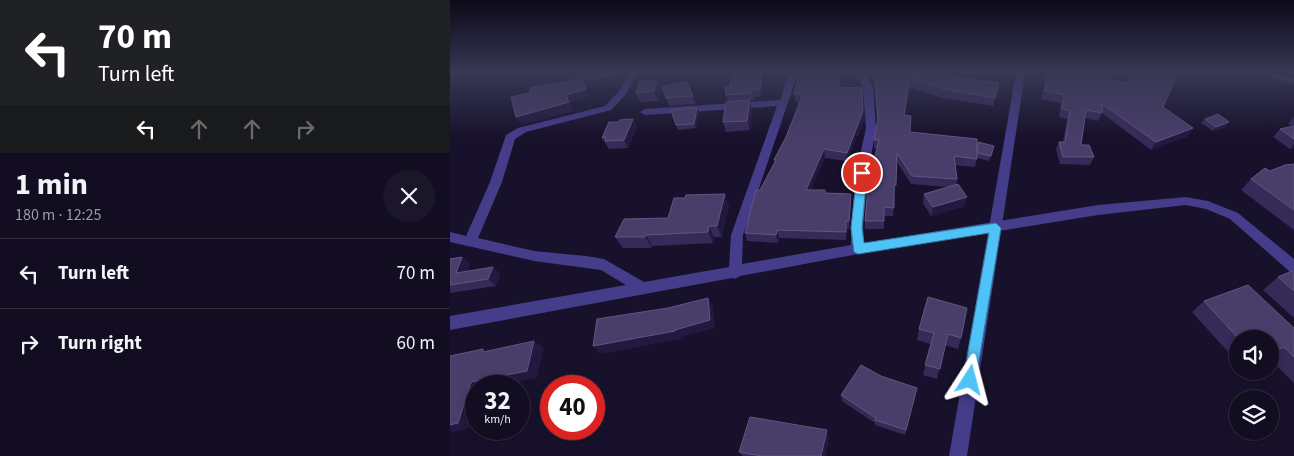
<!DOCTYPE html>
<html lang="en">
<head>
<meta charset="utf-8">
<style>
	body { margin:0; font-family:"Source Sans 3",sans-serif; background:#1b1629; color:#f1f3f6; height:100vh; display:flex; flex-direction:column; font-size:19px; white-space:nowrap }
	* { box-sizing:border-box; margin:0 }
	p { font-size:16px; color:#9c9ca5 }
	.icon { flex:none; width:28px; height:28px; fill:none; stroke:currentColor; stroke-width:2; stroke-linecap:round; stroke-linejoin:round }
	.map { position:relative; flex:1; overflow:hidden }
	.drawer { display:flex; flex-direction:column; background:#120d20; width:450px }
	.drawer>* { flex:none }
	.hud { background:#202124; color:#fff; overflow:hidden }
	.fabs { position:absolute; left:779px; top:330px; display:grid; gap:10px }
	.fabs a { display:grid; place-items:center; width:50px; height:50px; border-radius:50%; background:#120d20; box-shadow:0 2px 8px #0003,0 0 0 1px #312d3e; font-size:25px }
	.speed { position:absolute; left:15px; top:375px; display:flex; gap:10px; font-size:25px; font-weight:700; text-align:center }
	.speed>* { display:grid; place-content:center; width:65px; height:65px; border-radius:50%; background:#120d20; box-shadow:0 2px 8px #0003,0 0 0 1px #312d3e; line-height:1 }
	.speed small { font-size:12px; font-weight:400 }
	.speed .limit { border:8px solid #d22; background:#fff; color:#111 }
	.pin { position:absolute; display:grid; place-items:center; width:42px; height:42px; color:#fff; margin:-21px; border:2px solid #fff; border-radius:50%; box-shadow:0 1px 5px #0007 }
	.me { position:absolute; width:55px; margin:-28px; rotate:9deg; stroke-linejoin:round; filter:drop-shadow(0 0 4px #0008) }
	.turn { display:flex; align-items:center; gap:18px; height:105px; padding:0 15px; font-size:22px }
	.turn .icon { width:65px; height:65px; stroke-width:2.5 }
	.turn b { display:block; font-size:35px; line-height:42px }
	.lanes { display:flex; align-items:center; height:48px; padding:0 15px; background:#0003; justify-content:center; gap:25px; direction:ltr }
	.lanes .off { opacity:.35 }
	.round { display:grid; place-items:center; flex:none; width:52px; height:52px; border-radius:26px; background:#1b1629 }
	.summary { display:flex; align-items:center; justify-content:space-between; height:85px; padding:0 15px }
	h1 { font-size:30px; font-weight:700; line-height:38px }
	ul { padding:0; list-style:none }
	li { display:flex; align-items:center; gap:15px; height:70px; padding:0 15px; border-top:1px solid #312d3e }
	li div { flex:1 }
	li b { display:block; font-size:19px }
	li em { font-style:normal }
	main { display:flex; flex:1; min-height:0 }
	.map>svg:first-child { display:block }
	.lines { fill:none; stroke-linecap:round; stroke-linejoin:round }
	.minor { fill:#453c8a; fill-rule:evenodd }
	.tertiary { fill:#453c8a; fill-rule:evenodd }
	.wall { fill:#372a59 }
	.shaded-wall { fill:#23183f }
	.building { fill:#493d6a; stroke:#615682 }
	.route { fill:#4fc3f7; stroke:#337fa1 }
</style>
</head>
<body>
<main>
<section class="drawer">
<div class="hud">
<div class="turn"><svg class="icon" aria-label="left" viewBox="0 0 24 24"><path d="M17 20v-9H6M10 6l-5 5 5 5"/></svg><div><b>70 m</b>Turn left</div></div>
<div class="lanes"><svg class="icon" aria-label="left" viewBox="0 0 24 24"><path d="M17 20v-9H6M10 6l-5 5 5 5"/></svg><svg class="icon off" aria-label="ahead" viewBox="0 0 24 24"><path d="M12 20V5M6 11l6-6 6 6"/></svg><svg class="icon off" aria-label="ahead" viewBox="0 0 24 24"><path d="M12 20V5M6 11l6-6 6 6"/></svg><svg class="icon off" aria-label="right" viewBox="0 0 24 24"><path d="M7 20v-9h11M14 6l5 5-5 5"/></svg></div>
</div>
<div class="summary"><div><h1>1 min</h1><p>180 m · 12:25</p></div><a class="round"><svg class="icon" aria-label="close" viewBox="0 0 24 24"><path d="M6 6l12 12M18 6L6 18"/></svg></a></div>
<ul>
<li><svg class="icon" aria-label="left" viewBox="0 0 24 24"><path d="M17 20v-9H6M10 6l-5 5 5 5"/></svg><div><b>Turn left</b></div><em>70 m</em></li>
<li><svg class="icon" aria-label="right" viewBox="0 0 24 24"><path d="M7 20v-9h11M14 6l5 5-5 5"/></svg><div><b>Turn right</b></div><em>60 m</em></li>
</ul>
</section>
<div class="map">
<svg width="844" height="456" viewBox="0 0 844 456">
	<rect width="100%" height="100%" fill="#18112b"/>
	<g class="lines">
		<g class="minor">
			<polygon points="179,73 188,73 176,94 161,110 76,132 65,139 52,182 28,238 84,251 136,256 154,259 194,282 279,267 281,235 327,106 195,115 190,112 195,109 330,100 339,73 348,73 293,235 292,264 401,245 401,227 406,173 416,128 413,88 409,80 398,73 410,73 416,76 423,88 426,128 418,173 413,227 414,243 648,205 736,197 758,201 788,213 844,259 844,273 839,271 780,219 756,209 736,205 648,215 408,254 290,276 285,279 282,278 0,330 0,316 176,285 151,270 84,261 0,242 0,232 16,236 40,182 56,135 68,128 155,106 169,91"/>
			<polygon points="808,73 825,73 844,78 844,84"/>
		</g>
		<polygon class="tertiary" points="566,73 575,73 517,456 499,456"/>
	</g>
	<g class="wall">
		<polygon points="394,73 391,87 414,120 397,161 375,158 360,190 375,190 375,193 401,194 401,203 399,229 397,229 396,240 329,238 328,243 297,241 295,233 310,190 325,162 324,160 336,137 350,103 346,102 344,94"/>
		<polygon points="418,73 496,73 496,75 547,92 543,106 492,98 459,87 455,115 460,132 527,151 544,146 539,161 527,158 525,167 505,165 507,179 506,185 515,206 481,216 473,203 474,194 498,187 461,184 447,162 445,193 444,193 443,216 434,216 434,229 415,229 415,221 423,164 427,148 424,148 424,140 427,122 425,88 423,84 424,75"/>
		<polygon points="598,73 660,79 677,83 680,73 712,73 713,107 738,136 701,150 652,113 648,121 635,118 631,145 644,157 640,165 610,164 606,149 609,142 613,142 617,119 609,117 611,103 591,99"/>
		<polygon points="310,75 312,82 311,96 304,97 304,100 278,102 276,95 280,86"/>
		<polygon points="212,87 243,96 246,104 219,106"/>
		<polygon points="211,89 208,101 190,102 186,93"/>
		<polygon points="247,108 249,113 246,128 228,130 221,110"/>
		<polygon points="302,110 300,130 276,132 273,122"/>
		<polygon points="844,117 844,148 840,149 823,137 830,129 842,126 838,124"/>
		<polygon points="183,119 187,127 178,148 159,149 152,138 169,122"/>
		<polygon points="755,119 775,127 763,131 751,123"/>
		<polygon points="844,164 844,230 791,190 801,179 820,171"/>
		<polygon points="279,205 272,237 264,237 263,243 202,246 202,248 173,248 165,237"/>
		<polygon points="12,257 20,264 17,271 43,267 50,274 46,286 0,293 0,259"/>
		<polygon points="844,270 844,318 813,290 828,277"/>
		<polygon points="478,297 511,338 508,349 495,345 487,379 473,375 481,344 467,340 469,329"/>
		<polygon points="754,301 844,328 844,383 820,359 820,339 788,339 788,363 742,312"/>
		<polygon points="431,376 467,388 455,435 425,425 425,423 392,401 391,395"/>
		<polygon points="379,438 375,456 293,456 289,452"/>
	</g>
	<g class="shaded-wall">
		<polygon points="0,73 23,73 22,77 0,80"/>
		<polygon points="168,73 178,73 171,83 136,88 140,97 121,103 124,111 72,125 66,117 131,80"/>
		<polygon points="391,73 394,73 388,95 388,87"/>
		<polygon points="311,75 312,82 311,96 310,89"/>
		<polygon points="460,78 459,87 454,124 454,115"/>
		<polygon points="207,80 211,89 208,101 204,91"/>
		<polygon points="300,100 302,110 300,130 297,121"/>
		<polygon points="247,108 249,113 246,128 244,124"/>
		<polygon points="413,111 414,120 397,161 397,153"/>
		<polygon points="183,119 187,127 178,148 174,140"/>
		<polygon points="779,122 775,127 763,131 766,127"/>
		<polygon points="743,128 738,136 701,150 706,142"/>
		<polygon points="844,144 844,148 840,149"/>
		<polygon points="374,149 375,158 357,198 356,190"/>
		<polygon points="275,194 279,205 272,237 267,226"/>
		<polygon points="401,194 401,203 399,229 399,221"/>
		<polygon points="517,197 515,206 481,216 483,207"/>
		<polygon points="396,221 397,229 396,240"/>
		<polygon points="259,226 264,237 263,243 258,232"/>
		<polygon points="327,230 329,238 328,243 326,235"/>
		<polygon points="196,235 202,246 202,248 195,237"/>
		<polygon points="12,257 20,264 14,279 6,273"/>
		<polygon points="43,267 50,274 46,286 38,279"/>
		<polygon points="258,298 263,306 265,328 231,337 231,339 151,354 143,346 225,330"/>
		<polygon points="84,341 94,348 87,378 44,386 26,386 26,411 21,428 0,433 0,425 21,382"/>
		<polygon points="834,347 820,356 820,353"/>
		<polygon points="377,430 379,438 375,456 371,456"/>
	</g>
	<g class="building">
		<polygon points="128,73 168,73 167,75 131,80 136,89 116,95 119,102 66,117 61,97 80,93 80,88 128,79"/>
		<polygon points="282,73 308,73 307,75 311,75 310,89 302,90 302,93 276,95 275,86 280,86"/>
		<polygon points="350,73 391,73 388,87 412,88 413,111 397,153 374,149 356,190 375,190 375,193 401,194 399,221 396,221 396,232 327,230 326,235 295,233 306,190 310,190 326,160 324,160 336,137 353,94 344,94"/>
		<polygon points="424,73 493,73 492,75 549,83 545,98 493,89 460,78 454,115 461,116 460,132 527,139 527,159 504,156 507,179 462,176 447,153 446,185 444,185 444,208 434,207 434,221 415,221 420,164 423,164 429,140 424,140 428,119 425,80 423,76"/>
		<polygon points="598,73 659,73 660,79 677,83 681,73 712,73 726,77 713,107 743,128 706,142 652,104 652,113 636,110 631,145 639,145 644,157 613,157 609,142 615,142 620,111 612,109 614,95 594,91"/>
		<polygon points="207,80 204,91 186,93 190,81"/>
		<polygon points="236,81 243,96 216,98 212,87"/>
		<polygon points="300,100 297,121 273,122 276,102"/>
		<polygon points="247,108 244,124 226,125 221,110"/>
		<polygon points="768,114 779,122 766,127 755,119"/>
		<polygon points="183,119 174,140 155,141 156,137 152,138 159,122 169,122 169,120"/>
		<polygon points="844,126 844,139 830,129"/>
		<polygon points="528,142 544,146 541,156 527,153"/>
		<polygon points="844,164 844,210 801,179 815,168 820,171 835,165"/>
		<polygon points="508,184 517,197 483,207 474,194"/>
		<polygon points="275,194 267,226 259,226 258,232 196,235 195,237 165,237 174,219 218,218 224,198 235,198 236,195"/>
		<polygon points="12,257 6,273 43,267 38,279 0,285 0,259"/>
		<polygon points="844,270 844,291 828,277"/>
		<polygon points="798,285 844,328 844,357 834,347 820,353 820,339 789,339 754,301"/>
		<polygon points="478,297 517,308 511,338 498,334 490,369 475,365 484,333 469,329"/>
		<polygon points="258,298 260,320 225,330 225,331 143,346 147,319 218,308"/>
		<polygon points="84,341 77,371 21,382 8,423 0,425 0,356 33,349 33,352"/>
		<polygon points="411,365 431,376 467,388 456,430 425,420 426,418 391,395"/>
		<polygon points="300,417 377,430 371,456 312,456 289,452"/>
	</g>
	<linearGradient id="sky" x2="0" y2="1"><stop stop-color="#0d0918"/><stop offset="0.53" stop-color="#373855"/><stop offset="1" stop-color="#373855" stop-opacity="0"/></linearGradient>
	<rect width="844" height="137" fill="url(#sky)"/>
	<polygon class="route" points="412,169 417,173 412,228 414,243 546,223 551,228 525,385 520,387 515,385 513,380 539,233 408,254 404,252 401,228 407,173"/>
</svg>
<div class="fabs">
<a><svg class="icon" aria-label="sound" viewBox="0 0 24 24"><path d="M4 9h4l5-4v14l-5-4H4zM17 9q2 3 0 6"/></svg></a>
<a><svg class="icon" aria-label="layers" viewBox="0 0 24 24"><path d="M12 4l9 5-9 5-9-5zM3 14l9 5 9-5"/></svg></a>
</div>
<div class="speed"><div>32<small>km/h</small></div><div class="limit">40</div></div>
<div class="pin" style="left:412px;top:173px;background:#d93025"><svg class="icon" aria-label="arrive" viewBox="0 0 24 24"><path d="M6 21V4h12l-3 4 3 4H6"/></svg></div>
<svg class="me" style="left:520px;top:380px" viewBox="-20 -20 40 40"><path d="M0-17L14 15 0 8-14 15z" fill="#4fc3f7" stroke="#fff" stroke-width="4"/></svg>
</div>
</main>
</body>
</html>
